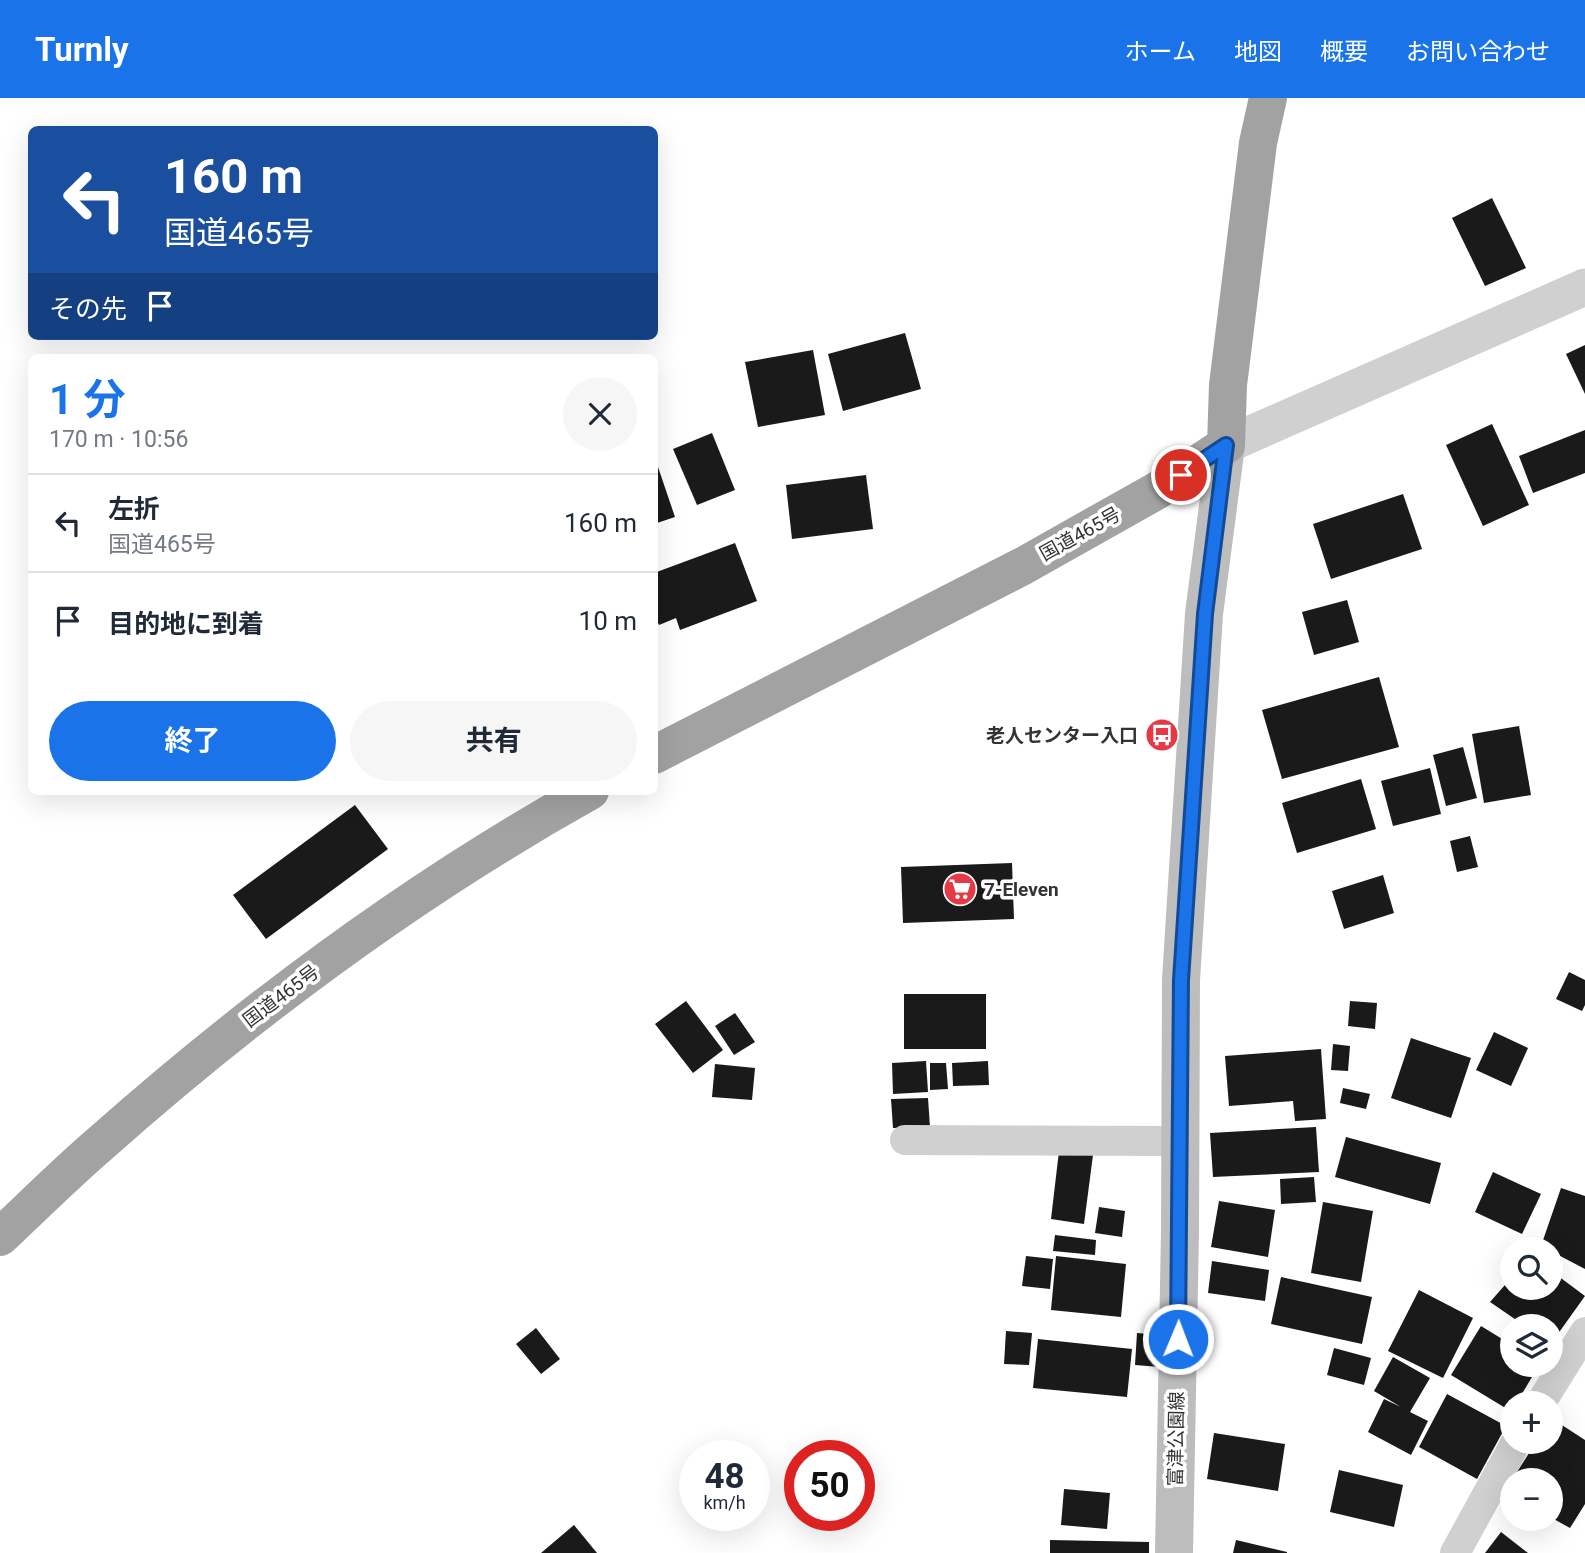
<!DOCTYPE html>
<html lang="ja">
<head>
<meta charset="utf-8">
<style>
	body { margin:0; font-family:Roboto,"Noto Sans JP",sans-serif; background:#f6f6f7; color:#1f2937; height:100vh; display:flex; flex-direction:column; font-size:26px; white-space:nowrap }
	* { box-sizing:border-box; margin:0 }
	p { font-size:23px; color:#747a83 }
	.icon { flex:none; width:38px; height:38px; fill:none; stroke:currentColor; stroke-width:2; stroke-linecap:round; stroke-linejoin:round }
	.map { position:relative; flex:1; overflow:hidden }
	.details { position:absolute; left:28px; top:256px; width:630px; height:441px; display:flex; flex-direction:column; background:#fff; border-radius:10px; box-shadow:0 7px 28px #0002 }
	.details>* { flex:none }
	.banner { position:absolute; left:28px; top:28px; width:630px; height:214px; border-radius:10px; box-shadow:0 7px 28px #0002; background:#1a4fa0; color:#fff; overflow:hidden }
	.controls { position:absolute; left:1500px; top:1139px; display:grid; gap:14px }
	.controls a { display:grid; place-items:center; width:63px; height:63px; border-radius:50%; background:#fff; box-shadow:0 7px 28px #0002; font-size:35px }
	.speed { position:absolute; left:679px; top:1342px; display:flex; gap:14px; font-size:35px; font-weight:700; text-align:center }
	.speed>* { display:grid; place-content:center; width:91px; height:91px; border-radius:50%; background:#fff; box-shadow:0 7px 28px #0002; line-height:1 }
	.speed small { font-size:18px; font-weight:400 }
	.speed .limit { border:10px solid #d22; background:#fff; color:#111 }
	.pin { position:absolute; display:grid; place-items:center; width:60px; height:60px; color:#fff; margin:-30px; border:4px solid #fff; border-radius:50%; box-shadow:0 2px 7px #0007 }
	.me { position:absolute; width:77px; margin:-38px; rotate:1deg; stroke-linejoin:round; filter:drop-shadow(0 0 5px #0008) }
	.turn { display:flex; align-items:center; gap:24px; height:147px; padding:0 21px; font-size:32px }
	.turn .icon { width:91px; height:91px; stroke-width:2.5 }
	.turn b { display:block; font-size:49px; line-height:60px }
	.then { display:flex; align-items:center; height:66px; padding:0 21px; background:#0003; gap:14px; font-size:26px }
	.round { display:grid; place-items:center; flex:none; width:74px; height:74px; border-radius:37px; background:#f6f6f7 }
	.summary { display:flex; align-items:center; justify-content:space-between; height:119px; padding:0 21px }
	h1 { font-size:42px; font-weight:700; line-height:52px; color:#1a73e8 }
	.primary-button { display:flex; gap:14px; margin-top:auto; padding:14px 21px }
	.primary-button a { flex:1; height:80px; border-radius:42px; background:#1a73e8; color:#fff; font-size:28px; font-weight:700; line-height:80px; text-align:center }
	.primary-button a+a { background:#f6f6f7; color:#1f2937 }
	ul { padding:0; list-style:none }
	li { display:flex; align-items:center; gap:21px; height:98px; padding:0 21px; border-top:2px solid #e0e1e3 }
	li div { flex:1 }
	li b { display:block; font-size:26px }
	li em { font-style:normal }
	header { display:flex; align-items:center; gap:42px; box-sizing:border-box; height:98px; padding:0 35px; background:#1a73e8; color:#fff }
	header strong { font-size:33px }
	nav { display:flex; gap:38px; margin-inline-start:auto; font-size:24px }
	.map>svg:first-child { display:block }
	.building { fill:#1a1a1a }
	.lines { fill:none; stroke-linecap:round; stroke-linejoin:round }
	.minor { stroke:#d0d0d0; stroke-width:30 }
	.tertiary { stroke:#d0d0d0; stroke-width:37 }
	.secondary { stroke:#bdbdbd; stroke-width:38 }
	.trunk { stroke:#a2a2a2; stroke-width:38 }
	.route-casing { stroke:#114b97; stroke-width:18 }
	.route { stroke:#1a73e8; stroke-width:12 }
	.labels { text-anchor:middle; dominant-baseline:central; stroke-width:7; stroke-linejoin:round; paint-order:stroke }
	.street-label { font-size:19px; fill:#333; stroke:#fff }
	.poi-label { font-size:19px; font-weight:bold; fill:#333; stroke:#fff; text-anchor:end }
</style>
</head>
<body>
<header>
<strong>Turnly</strong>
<nav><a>ホーム</a><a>地図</a><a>概要</a><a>お問い合わせ</a></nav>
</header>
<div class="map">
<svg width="1585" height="1455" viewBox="0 0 1585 1455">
	<rect width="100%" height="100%" fill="#fff"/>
	<g class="building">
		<polygon points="1492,100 1526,170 1485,188 1452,120"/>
		<polygon points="905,235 921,291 843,313 828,256"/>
		<polygon points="1585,247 1585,296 1566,256"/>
		<polygon points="813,252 825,317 758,329 745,264"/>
		<polygon points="1492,326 1529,407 1483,428 1446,347"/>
		<polygon points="1585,332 1585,375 1533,395 1519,358"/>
		<polygon points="712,335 735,392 697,407 673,351"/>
		<polygon points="654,366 657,366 675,419 654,426"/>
		<polygon points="866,377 873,431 792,441 786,387"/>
		<polygon points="1403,396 1422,451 1331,481 1313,426"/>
		<polygon points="735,445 757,503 680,532 676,520 659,527 654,516 654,475"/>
		<polygon points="1347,502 1359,544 1314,557 1302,514"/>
		<polygon points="1379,579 1399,649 1282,681 1262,612"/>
		<polygon points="1519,628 1531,697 1484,705 1472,636"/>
		<polygon points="1463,649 1477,700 1446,708 1433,657"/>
		<polygon points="1430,670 1441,716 1393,728 1381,683"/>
		<polygon points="1361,681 1376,731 1297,755 1282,705"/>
		<polygon points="355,707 388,751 266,841 233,797"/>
		<polygon points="1470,738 1478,769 1457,774 1450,743"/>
		<polygon points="1012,765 1014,821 903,825 901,769"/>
		<polygon points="1383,777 1394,815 1344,831 1332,793"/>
		<polygon points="1569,874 1585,882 1585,907 1582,913 1556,901"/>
		<rect x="904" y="896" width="82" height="55"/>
		<polygon points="686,903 723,952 693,975 655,926"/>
		<polygon points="1350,903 1377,905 1375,931 1348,928"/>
		<polygon points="735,915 755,944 734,957 715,928"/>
		<polygon points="1494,934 1528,950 1511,988 1476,972"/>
		<polygon points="1411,940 1471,960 1451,1020 1391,1000"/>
		<polygon points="1333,946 1350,948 1348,973 1331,972"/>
		<polygon points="1321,951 1326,1021 1295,1023 1293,1003 1229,1008 1225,958"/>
		<polygon points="926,963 928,994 893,996 892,965"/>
		<polygon points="988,963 989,987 953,988 952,965"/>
		<polygon points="930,965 946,965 948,991 930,992"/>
		<polygon points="715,966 755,970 752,1002 712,999"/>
		<polygon points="1343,990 1370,996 1366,1011 1340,1005"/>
		<polygon points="928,1000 930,1029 893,1030 891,1001"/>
		<polygon points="1316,1029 1319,1074 1213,1079 1210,1035"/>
		<polygon points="1346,1039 1441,1065 1430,1106 1335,1079"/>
		<polygon points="1059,1053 1093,1057 1084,1126 1051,1121"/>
		<polygon points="1493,1074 1541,1096 1522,1136 1475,1114"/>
		<polygon points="1314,1079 1316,1104 1281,1106 1280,1081"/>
		<polygon points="1561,1090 1585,1098 1585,1171 1541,1148"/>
		<polygon points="1219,1103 1275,1112 1268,1159 1211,1149"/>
		<polygon points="1323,1104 1373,1113 1361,1184 1311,1175"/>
		<polygon points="1099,1109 1125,1113 1122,1139 1095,1135"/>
		<polygon points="1055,1137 1096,1142 1095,1157 1053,1153"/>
		<polygon points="1026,1158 1053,1161 1050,1191 1022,1188"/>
		<polygon points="1056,1158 1126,1166 1121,1219 1051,1212"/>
		<polygon points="1212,1163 1269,1172 1265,1203 1208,1195"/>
		<polygon points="1550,1172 1585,1198 1550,1247 1550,1228 1525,1228 1490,1204 1512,1179 1512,1190 1550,1190"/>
		<polygon points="1281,1179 1372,1199 1362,1246 1271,1226"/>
		<polygon points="1419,1192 1473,1220 1443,1280 1388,1253"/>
		<polygon points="1481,1228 1512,1247 1512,1267 1539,1267 1516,1306 1512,1306 1512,1314 1451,1277"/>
		<polygon points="536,1230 560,1261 541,1276 516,1246"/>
		<polygon points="1006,1233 1032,1235 1029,1267 1004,1266"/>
		<polygon points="1137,1235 1162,1237 1160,1269 1135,1267"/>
		<polygon points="1038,1241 1132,1251 1127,1299 1033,1290"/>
		<polygon points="1334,1250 1371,1260 1364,1287 1327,1277"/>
		<polygon points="1393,1259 1430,1280 1410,1314 1428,1323 1411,1357 1368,1334 1384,1301 1401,1309 1374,1293"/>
		<polygon points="1447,1296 1506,1328 1477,1381 1419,1349"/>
		<polygon points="1551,1320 1585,1342 1585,1406 1570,1430 1550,1419 1550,1382 1512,1382 1536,1344 1550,1344"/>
		<polygon points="1214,1335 1285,1346 1278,1393 1207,1381"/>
		<polygon points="1339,1372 1403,1387 1394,1429 1330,1414"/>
		<polygon points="1064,1391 1110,1395 1107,1431 1061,1427"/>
		<polygon points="574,1427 597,1455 541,1455"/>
		<polygon points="1501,1434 1528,1455 1485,1455"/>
		<polygon points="1050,1442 1149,1444 1149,1455 1050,1455"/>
		<polygon points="1236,1442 1287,1454 1287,1455 1233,1455"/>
	</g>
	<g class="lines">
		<g class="minor">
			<polyline points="905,1042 1180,1043"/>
			<polyline points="1540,1306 1585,1234"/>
			<polyline points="1455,1455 1516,1344"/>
		</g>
		<polyline class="tertiary" points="1226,347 1585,189"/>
		<polyline class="secondary" points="1174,1455 1180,1134 1181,882 1204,516 1226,347"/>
		<g class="trunk">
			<polyline points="654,657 1023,468 1158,392 1226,347 1228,287 1258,45 1268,0"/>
			<path d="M0 1139C33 1108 66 1075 101 1045 251 912 414 791 590 693"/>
		</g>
	</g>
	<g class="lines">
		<defs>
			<polyline id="route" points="1178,1241 1181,882 1205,516 1226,347 1181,377"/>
		</defs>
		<use href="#route" class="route-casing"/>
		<use href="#route" class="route"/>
	</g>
	<defs>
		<symbol id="bus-disc" viewBox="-11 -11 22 22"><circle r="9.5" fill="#e63946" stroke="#fff"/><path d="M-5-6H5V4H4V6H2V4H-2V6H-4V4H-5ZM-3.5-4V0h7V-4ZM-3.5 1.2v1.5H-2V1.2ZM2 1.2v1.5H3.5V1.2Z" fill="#fff"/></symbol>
		<symbol id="supermarket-disc" viewBox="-11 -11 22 22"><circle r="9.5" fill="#e63946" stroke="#fff"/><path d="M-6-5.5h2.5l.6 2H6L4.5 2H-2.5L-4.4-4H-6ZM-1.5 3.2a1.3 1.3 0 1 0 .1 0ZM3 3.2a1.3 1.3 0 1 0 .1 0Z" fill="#fff"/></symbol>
	</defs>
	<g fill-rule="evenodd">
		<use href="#bus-disc" x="1143" y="618" width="38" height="38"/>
		<use href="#supermarket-disc" x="941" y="772" width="38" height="38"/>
	</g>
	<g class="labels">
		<g class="street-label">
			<text transform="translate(1080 436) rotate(-29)">国道465号</text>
			<text transform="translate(281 898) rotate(-37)">国道465号</text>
			<text transform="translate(1176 1341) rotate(-89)">富津公園線</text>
		</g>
		<g class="poi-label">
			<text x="1138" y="637">老人センター入口</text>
			<text x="984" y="791" text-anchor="start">7-Eleven</text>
		</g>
	</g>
</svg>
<div class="controls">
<a><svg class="icon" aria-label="search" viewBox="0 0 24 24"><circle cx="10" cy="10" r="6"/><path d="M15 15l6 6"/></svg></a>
<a><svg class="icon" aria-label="layers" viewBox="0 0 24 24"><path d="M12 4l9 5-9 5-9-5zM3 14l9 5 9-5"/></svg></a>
<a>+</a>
<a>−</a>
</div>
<div class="speed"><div>48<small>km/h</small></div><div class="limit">50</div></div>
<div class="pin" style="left:1181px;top:377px;background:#d93025"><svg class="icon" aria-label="arrive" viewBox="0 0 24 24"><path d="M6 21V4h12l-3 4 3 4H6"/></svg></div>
<svg class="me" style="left:1178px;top:1241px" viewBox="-20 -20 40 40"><circle r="17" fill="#1a73e8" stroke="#fff" stroke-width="3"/><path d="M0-11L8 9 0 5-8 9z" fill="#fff"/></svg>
<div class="banner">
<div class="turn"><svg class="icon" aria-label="left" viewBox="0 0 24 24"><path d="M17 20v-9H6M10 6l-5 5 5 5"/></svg><div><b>160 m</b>国道465号</div></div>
<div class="then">その先<svg class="icon" aria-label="arrive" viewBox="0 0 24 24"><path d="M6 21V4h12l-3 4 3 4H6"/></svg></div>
</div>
<section class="details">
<div class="summary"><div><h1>1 分</h1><p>170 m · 10:56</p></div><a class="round"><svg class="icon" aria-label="close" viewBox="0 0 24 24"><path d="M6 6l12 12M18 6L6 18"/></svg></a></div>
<ul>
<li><svg class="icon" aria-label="left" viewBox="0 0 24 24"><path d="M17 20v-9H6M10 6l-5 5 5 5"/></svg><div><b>左折</b><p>国道465号</p></div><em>160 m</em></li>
<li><svg class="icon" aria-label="arrive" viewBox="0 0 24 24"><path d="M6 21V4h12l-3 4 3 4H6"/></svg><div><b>目的地に到着</b></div><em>10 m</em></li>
</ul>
<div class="primary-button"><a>終了</a><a>共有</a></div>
</section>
</div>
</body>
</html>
